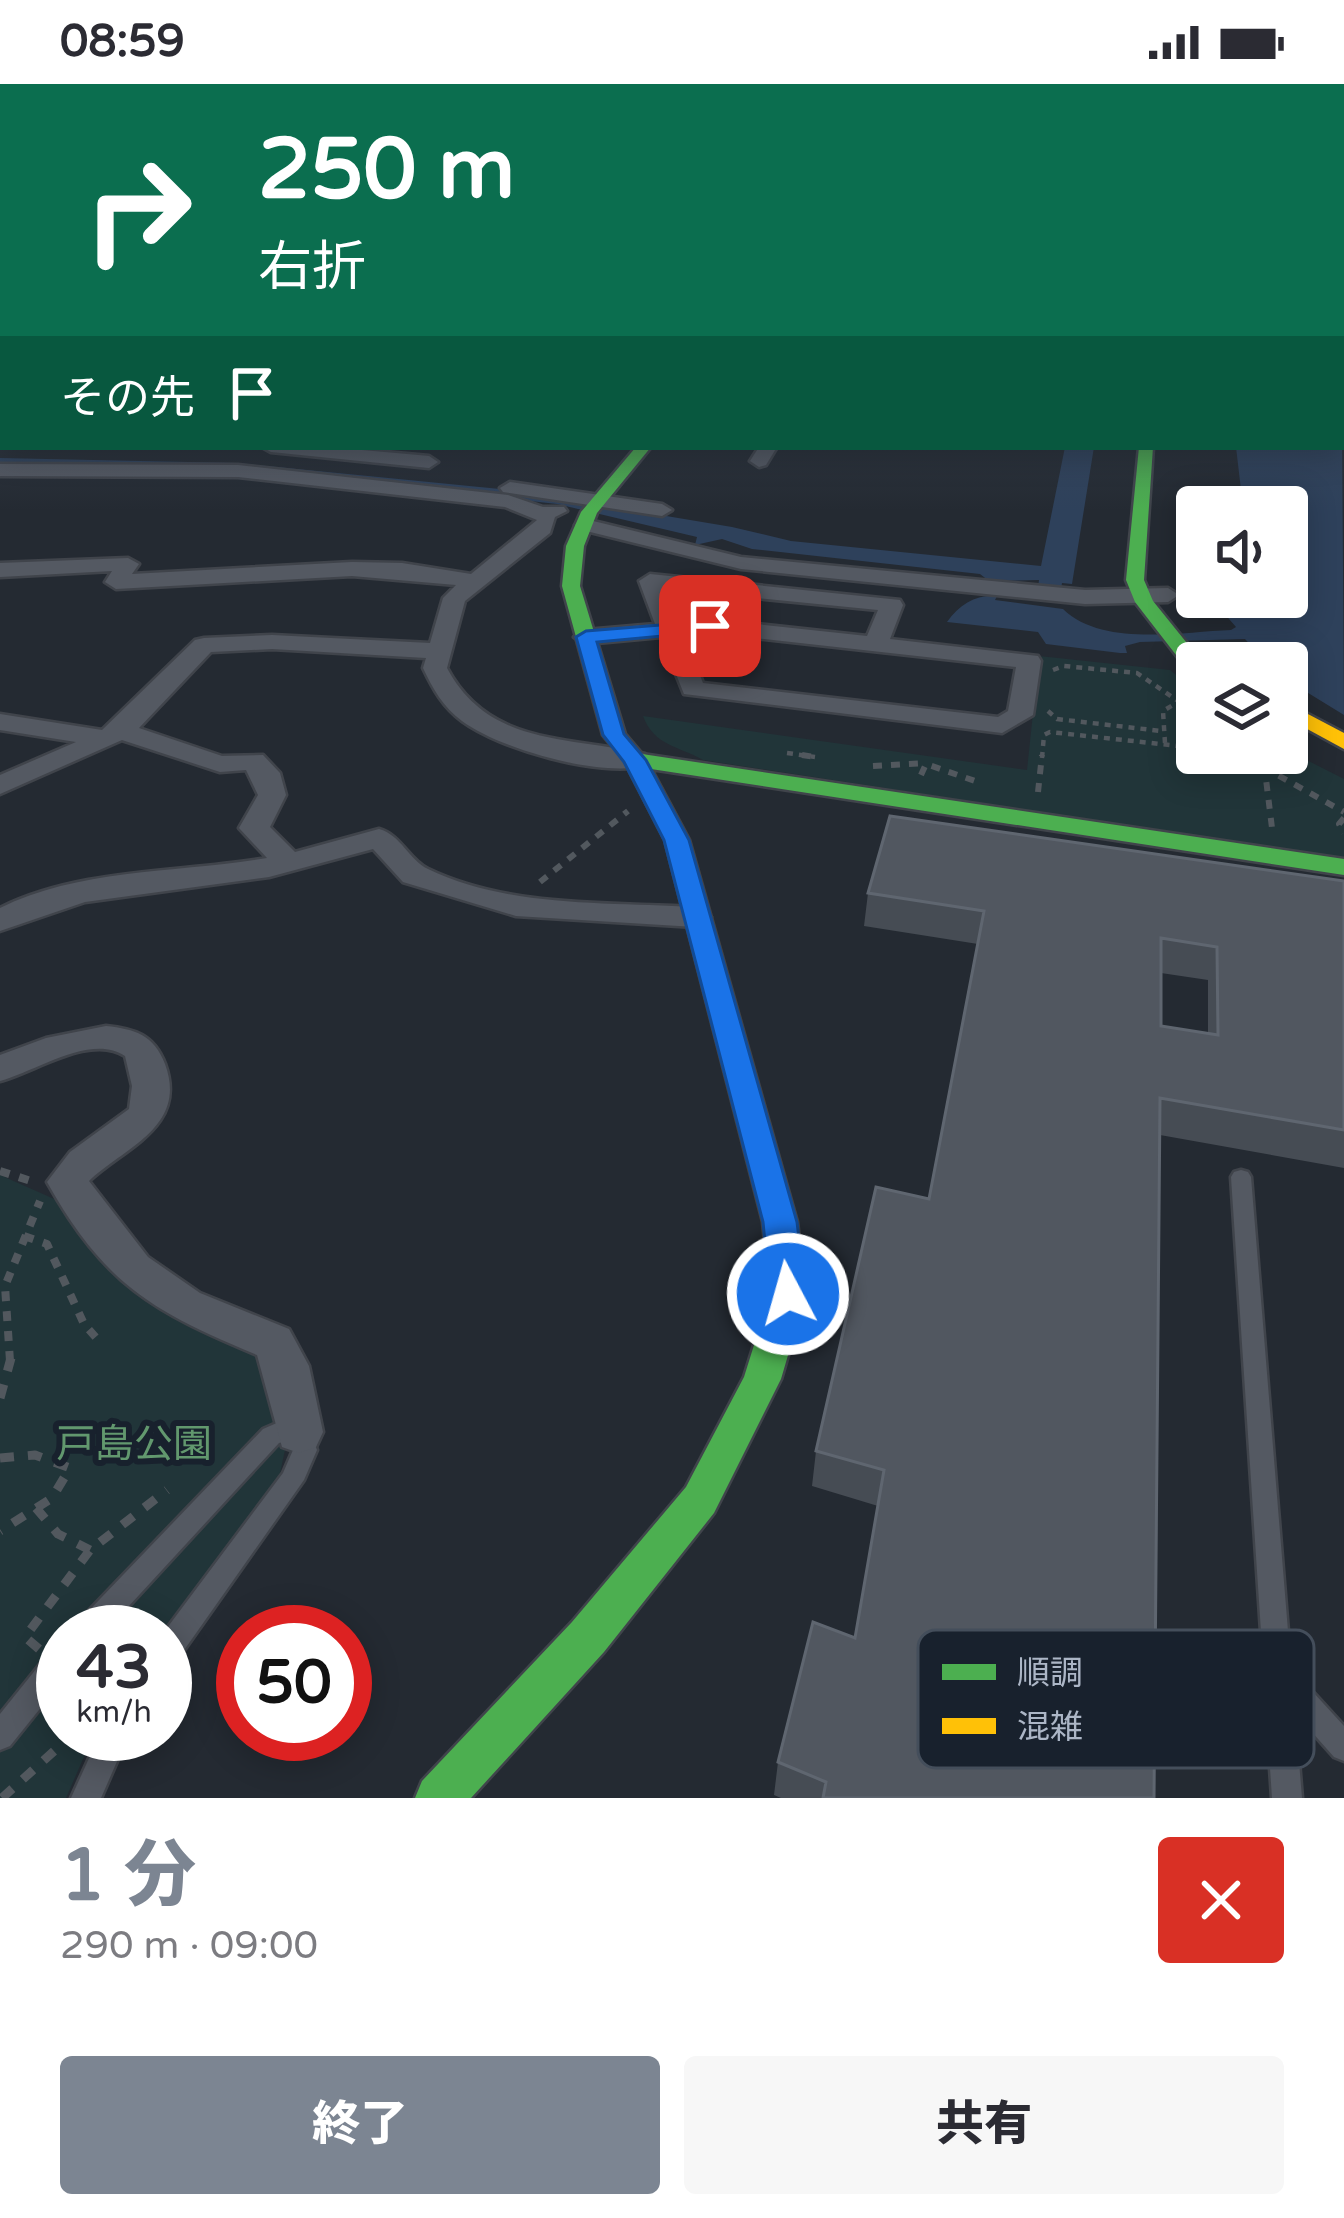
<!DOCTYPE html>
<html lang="ja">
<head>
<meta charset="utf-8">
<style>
	body { margin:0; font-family:"Varela Round","Noto Sans JP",sans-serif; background:#f7f7f7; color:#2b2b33; height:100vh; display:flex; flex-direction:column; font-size:45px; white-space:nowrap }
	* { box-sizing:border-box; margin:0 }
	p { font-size:39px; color:#7c7c81 }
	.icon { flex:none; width:66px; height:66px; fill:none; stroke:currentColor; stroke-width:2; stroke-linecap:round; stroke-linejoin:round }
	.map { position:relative; height:1714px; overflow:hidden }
	.side { display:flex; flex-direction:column; background:#fff; flex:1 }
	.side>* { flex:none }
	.guide { position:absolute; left:0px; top:0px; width:1344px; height:366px; box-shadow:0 6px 30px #0003; background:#0b6e4f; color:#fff; overflow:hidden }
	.tools { position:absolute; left:1176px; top:402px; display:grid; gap:24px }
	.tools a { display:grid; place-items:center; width:132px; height:132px; border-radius:12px; background:#fff; box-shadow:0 6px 30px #0003; font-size:60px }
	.speed { position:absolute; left:36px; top:1521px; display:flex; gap:24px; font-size:60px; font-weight:700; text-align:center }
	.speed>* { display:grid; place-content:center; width:156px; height:156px; border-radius:50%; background:#fff; box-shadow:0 6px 30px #0003; line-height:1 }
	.speed small { font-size:30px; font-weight:400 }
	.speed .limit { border:18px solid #d22; background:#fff; color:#111 }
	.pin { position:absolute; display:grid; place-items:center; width:102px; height:102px; color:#fff; margin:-51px; border-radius:24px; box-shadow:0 6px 18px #0006 }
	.me { position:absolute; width:132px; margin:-66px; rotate:354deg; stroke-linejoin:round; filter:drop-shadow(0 0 9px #0008) }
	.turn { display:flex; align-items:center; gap:42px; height:252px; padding:0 60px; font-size:54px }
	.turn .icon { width:156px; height:156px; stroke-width:2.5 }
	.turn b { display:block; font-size:84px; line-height:102px }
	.then { display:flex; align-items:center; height:114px; padding:0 60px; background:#0003; gap:24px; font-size:45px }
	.round { display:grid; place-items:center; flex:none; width:126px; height:126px; border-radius:12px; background:#f7f7f7 }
	.overview { display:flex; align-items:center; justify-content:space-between; height:204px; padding:0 60px }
	h1 { font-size:72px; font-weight:800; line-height:90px; color:#7c8592 }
	.primary-button { display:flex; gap:24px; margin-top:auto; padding:24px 60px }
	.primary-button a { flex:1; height:138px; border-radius:12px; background:#7c8592; color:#fff; font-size:48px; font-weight:800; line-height:138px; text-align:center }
	.primary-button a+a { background:#f7f7f7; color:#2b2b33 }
	.status { display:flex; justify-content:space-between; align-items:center; height:84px; padding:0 60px; background:#fff; direction:ltr }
	.status svg { height:33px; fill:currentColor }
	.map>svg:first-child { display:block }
	.green { fill:#213539 }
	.water { fill:#2e415b }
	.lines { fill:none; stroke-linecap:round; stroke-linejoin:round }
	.lane-casing { stroke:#40444b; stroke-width:5 }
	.street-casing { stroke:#40444b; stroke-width:5 }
	.fast-casing { stroke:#40444b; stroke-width:5 }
	.slow-casing { stroke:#40444b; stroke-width:5 }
	.path-far3 { stroke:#52585e; stroke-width:4.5; stroke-dasharray:6 6; stroke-linecap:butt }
	.path-far2 { stroke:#52585e; stroke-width:6; stroke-dasharray:9 9; stroke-linecap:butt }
	.path-far1 { stroke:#52585e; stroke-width:8; stroke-dasharray:10 10; stroke-linecap:butt }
	.path { stroke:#52585e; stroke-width:9; stroke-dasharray:14 14; stroke-linecap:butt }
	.lane { fill:#545962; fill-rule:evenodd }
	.street { fill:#545962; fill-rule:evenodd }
	.fast { fill:#4caf50; fill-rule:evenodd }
	.slow { fill:#ffc107; fill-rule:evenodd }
	.wall { fill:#464c54; fill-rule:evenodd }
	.building { fill:#515760; stroke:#5f6670; stroke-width:3; fill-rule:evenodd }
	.route { fill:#1a73e8; stroke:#114b97; stroke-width:3 }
	.labels { text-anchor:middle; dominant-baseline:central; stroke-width:12; stroke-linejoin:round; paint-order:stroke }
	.near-park-label { font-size:39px; fill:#62986e; stroke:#18212d }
	.key { fill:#18212d; stroke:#444e5b; stroke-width:3 }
	.key-label { font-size:33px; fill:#acb6c6 }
</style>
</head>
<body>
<div class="status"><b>08:59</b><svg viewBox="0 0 49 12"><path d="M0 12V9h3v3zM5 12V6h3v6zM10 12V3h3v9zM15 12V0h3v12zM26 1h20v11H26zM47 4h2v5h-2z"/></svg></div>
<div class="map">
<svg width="1344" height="1714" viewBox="0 0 1344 1714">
	<rect width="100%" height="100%" fill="#242a32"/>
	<g class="green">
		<path d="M1039 572 1170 586 1197 608V669L1287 666 1344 695V775L703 676C679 662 654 662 643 632L1027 686Z"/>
		<polygon points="0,1091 61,1118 102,1176 153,1221 252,1264 272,1293 285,1366 279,1394 161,1548 63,1548 63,1650 94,1650 66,1714 0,1714"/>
	</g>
	<g class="water">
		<path d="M1341 187 1344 631 1287 596V579H1267L1245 555 1140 558 1125 562 1127 569H1120L1046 560 1038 548 947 538C960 519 978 510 997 512L995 516 1063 525C1102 563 1180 548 1231 546L1236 543 1216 520 1253 522V513H1287V482L1301 481 1288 411 1241 406 1236 363H1341Z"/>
		<polygon points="1065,363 1094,363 1072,500 1062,499 1061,505 1038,503 1039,496 989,497 980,490 752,465 722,455 695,461 697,453 557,420 231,384 0,385 0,374 236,379 511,406 732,443 791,457 1041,482"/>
	</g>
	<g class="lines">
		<defs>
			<g id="lane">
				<polygon points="1241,1086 1248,1088 1251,1093 1291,1584 1344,1642 1344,1677 1334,1673 1295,1629 1302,1714 1272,1714 1231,1093 1234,1088"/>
				<polygon points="286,1335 307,1341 317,1366 304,1396 175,1579 165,1583 164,1548 283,1389 293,1366 290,1356 279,1359 105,1548 74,1548 77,1539 263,1345"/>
				<polygon points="63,1560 63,1596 10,1662 0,1666 0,1630 53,1564"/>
				<polygon points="100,1650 129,1650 101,1714 71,1714"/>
			</g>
			<g id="street">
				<polygon points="0,198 3,199 3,207 0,206"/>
				<polygon points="0,236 3,236 0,245"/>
				<polygon points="3,279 3,292 0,291"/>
				<polygon points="3,325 3,335 0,336 0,326"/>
				<polygon points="262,363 329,363 429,372 438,378 429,384 271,368"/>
				<polygon points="759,363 777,363 766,381 759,383 750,377"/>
				<path d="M0 380 238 381 508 411 543 423H564L567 427 555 433 550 449 465 517 447 584C489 663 570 652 645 670L649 676 645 682C598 693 500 665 462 637 443 623 433 605 423 584L426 574 272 565 211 568 139 644 222 672 263 671 280 689 286 711 270 743 295 768 379 745C401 751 409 776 428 785 509 824 608 818 695 823L711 833 695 843 516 832 403 798 373 765 269 793 85 818 0 847V824C80 784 181 789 267 774L239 744 258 711 246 686 220 688 122 656 0 710V691L76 658 0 646V630L102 646 195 556 204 554 272 551 430 559 443 514 456 501 352 492 116 505 105 498 112 487 0 493V479L128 474 139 480 132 490 352 478 402 479 471 490 537 436 505 423 238 393 0 392Z"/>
				<polygon points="510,398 662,420 672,426 662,432 503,408 500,404"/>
				<polygon points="585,435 741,473 1085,506 1168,504 1179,511 1168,518 1085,520 741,485 578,445 575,441"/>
				<path d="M650 490 900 516 903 521 890 555 1038 572 1041 577 1033 631 1002 649 684 610 661 553 586 560 574 553 586 546 655 540 639 497ZM664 505 878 526 867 552 710 535 678 538ZM710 549 1016 583 1008 627 998 633 703 599 684 551Z"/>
				<path d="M106 942C135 945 154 951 165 980 188 1043 125 1063 89 1097L148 1173 200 1209 289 1245 309 1282 323 1348 316 1363 299 1369 282 1363 257 1271C152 1227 105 1201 47 1098L70 1068 129 1025 132 1002 125 972C91 949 35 988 0 997V971L46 954Z"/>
			</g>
			<g id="fast">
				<polygon points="636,363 651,363 597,429 584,462 580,502 625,650 642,670 1344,775 1344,791 651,685 689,756 797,1138 806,1210 781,1295 714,1429 604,1568 471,1714 415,1714 422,1697 572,1538 686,1403 744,1293 770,1210 763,1138 665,756 625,678 603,651 562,502 566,462 581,428"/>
				<polygon points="1139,363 1153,363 1144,496 1153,517 1203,579 1197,579 1197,591 1190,589 1135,518 1126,496"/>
			</g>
			<polygon id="slow" points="1287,619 1344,649 1344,665 1287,634"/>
		</defs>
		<use href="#lane" class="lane-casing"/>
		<use href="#street" class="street-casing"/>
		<use href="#fast" class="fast-casing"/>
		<use href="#slow" class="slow-casing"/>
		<g class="path-far3">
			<polyline points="1053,586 1064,582 1137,589 1197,630"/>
			<polyline points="1048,627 1057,635 1161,647"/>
			<polyline points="1165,659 1163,627 1178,618"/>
			<polyline points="787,669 815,673"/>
			<polyline points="1231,669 1244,671"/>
			<polyline points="1243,669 1249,674"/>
			<polyline points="1042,674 1044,651 1050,648 1197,664"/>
		</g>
		<g class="path-far2">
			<polyline points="802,671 815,673"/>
			<polyline points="1246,671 1265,687 1272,744"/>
			<polyline points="873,682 925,679"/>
			<polyline points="1263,683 1344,728"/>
			<polyline points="921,691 926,680 975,697"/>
			<polyline points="1038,708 1042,671"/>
			<polyline points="1344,734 1339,740 1344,749"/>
			<polyline points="540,798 628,727"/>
		</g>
		<g class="path-far1">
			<polyline points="0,1087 34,1098"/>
			<polyline points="24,1152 47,1160 84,1240 99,1257"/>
			<polyline points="10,1277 5,1202 40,1117"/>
		</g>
		<g class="path">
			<polyline points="0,1314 11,1274"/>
			<polyline points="0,1374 35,1371 70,1384 52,1414 0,1447"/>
			<polyline points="36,1424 58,1450 90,1466"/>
			<polyline points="39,1565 25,1553 90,1466 167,1406"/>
			<polyline points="2,1714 73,1650"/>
		</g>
		<use href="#lane" class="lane"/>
		<use href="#street" class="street"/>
		<use href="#fast" class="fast"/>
		<use href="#slow" class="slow"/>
	</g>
	<path class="wall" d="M1344 797V1084L1160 1051 1154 1714H781L774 1711 778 1678 855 1554 878 1422 812 1402 816 1367 929 1115 978 860 864 842 868 809ZM1161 889 1208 896V950L1161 942Z"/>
	<path class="building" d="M890 732 1344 797V1046L1160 1014 1154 1714H823L826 1698 778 1678 813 1538 855 1554 884 1386 816 1367 876 1103 929 1115 984 827 868 809ZM1161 854 1217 863 1218 951 1161 942Z"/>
	<linearGradient id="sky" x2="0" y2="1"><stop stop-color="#14171c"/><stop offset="0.44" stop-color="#3f4a5a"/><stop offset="1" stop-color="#3f4a5a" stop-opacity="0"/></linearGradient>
	<rect width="1344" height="427" fill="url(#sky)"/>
	<polygon class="route" points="710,537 717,538 717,547 597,558 624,650 646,676 689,756 797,1138 806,1210 801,1220 788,1225 775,1220 770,1210 763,1138 664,756 624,678 603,651 576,553 586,547"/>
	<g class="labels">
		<g class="near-park-label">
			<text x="134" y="1360">戸島公園</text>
		</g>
	</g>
	<rect x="918" y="1546" width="396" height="138" rx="18" class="key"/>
	<rect x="942" y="1580" width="54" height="16" fill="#4caf50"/>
	<rect x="942" y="1634" width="54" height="16" fill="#ffc107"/>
	<g class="key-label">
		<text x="1017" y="1600">順調</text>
		<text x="1017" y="1654">混雑</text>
	</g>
</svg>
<div class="tools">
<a><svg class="icon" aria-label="sound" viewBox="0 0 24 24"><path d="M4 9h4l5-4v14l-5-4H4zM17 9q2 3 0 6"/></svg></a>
<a><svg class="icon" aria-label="layers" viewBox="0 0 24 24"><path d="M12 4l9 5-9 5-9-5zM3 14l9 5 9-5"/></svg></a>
</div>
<div class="speed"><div>43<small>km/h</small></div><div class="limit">50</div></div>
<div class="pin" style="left:710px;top:542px;background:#d93025"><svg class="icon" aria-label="arrive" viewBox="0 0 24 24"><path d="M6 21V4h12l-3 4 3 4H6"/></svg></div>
<svg class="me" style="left:788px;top:1210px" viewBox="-20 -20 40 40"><circle r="17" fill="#1a73e8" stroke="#fff" stroke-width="3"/><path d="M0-11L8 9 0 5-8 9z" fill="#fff"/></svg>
<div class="guide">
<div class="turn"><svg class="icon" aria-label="right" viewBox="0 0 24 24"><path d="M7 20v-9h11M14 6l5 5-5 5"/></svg><div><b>250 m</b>右折</div></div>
<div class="then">その先<svg class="icon" aria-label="arrive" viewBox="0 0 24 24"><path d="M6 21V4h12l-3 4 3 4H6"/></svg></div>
</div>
</div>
<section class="side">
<div class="overview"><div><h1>1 分</h1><p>290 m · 09:00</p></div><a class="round" style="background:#d93025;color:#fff"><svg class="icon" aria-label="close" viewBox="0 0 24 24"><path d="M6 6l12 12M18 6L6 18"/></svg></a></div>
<div class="primary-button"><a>終了</a><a>共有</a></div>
</section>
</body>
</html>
